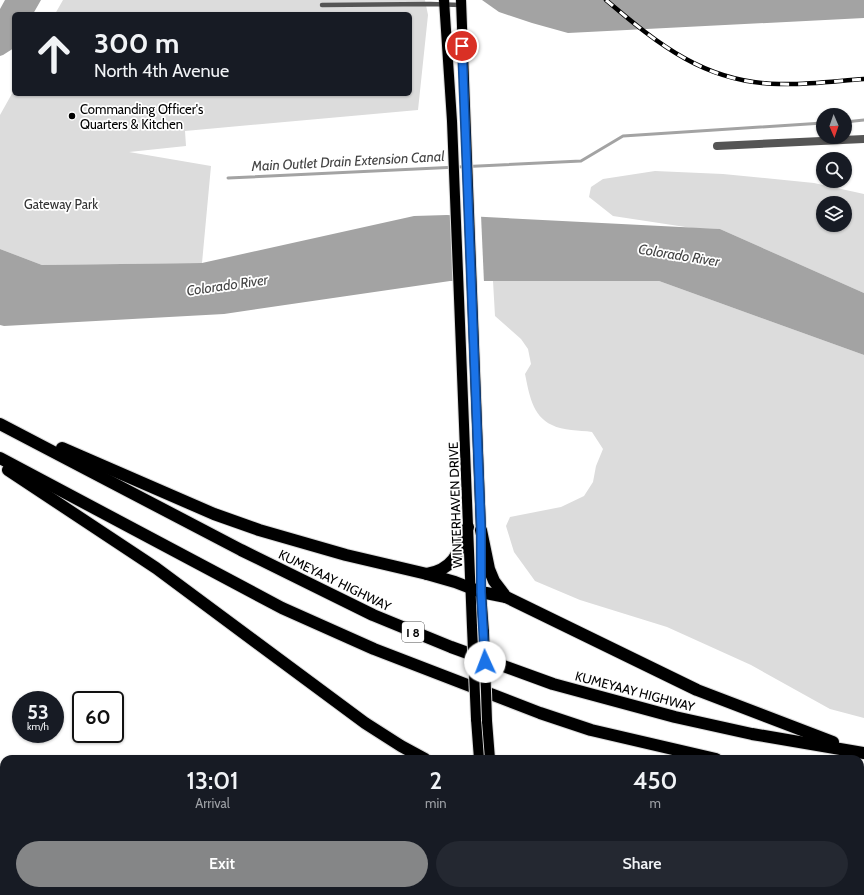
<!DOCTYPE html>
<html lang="en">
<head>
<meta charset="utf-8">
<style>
	body { margin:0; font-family:Cabin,sans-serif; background:#242831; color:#f1f3f6; height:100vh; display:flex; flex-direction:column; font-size:15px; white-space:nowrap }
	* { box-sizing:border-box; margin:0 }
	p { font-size:13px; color:#9ea1a6 }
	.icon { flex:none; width:22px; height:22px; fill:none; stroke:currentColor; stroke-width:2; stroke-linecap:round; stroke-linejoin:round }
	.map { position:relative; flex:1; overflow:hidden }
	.drawer { position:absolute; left:0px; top:755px; width:864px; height:140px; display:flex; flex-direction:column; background:#171b24; border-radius:12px 12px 0 0; box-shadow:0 1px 3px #0004 }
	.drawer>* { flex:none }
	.guide { position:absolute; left:12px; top:12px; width:400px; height:84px; border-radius:6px; box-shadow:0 1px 3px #0004; background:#171b24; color:#f1f3f6; overflow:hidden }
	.needle { width:26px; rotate:178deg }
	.fabs { position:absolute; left:816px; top:108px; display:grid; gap:8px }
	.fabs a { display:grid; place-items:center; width:36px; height:36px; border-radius:50%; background:#171b24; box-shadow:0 1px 3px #0004; font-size:20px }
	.speed { position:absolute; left:12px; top:691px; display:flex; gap:8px; font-size:20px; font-weight:700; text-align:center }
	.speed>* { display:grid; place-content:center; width:52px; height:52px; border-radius:50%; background:#171b24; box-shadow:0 1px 3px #0004; line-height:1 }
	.speed small { font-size:10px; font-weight:400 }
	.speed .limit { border:2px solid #111; border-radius:6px; background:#fff; color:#111 }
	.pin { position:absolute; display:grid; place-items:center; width:34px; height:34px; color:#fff; margin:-17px; border:2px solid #fff; border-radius:50%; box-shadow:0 1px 4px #0007 }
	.me { position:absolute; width:44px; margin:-22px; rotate:358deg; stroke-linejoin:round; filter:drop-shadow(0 0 3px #0008) }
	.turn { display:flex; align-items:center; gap:14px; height:84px; padding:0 16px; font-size:18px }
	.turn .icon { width:52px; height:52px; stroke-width:2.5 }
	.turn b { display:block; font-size:28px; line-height:34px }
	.eta { display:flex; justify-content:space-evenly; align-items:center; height:68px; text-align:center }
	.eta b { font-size:24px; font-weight:600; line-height:28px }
	.cta { display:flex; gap:8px; margin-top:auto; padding:8px 16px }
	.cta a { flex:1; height:46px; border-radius:24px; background:#858687; color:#fff; font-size:16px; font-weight:600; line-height:46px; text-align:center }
	.cta a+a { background:#242831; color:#f1f3f6 }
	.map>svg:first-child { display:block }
	.green { fill:#dcdcdc; fill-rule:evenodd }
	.water { fill:#a3a3a3 }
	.pier { fill:#fff }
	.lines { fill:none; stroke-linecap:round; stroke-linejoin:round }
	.stream { stroke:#a3a3a3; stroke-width:3 }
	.canal { stroke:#a3a3a3; stroke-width:10 }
	.primary-casing { stroke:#dbdbdb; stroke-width:12 }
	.highway-casing { stroke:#dbdbdb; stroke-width:14 }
	.lane { stroke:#555; stroke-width:4.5 }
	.street { stroke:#555; stroke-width:8 }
	.secondary { stroke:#222; stroke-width:8 }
	.primary { stroke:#000; stroke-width:10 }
	.highway { stroke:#000; stroke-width:12 }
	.rail-casing { stroke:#000; stroke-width:4.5 }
	.rail { stroke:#fff; stroke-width:3; stroke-dasharray:9; stroke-linecap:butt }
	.primary-bridge-casing { stroke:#dbdbdb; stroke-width:12; stroke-linecap:butt }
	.primary-bridge { stroke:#000; stroke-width:10 }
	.route-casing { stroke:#114b97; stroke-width:10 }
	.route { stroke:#1a73e8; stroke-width:7 }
	.poi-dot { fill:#000; stroke:#fff; stroke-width:1.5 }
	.labels { text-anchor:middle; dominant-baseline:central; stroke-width:3.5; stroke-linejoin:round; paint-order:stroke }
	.shield { fill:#fff; stroke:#4c4c4c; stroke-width:1 }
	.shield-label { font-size:12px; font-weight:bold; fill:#000 }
	.poi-label { font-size:13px; fill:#000; stroke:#fff; text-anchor:start }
	.park-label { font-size:13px; fill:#333; stroke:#fff }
	.street-label { font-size:13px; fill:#000; stroke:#fff }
	.water-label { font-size:14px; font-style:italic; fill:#444; stroke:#fff }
</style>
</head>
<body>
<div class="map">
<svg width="864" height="895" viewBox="0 0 864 895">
	<rect width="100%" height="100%" fill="#fff"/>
	<g class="green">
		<polygon points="63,0 425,0 428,15 418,110 185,131 186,146 129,152 211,166 202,263 42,265 0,249 0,115 14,90 14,94 410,94 410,14 55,14"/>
		<path d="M655 171 723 174 814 183 864 194V293L720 229 692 228 613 216 589 197 591 187 603 179ZM823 203H845V225H823Z"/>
		<path d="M493 281H659L864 355V718L830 709 751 665 667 627 580 600 535 581 514 552 506 526 510 517 561 507 584 496 593 482 596 466 603 449 592 432C579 430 563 431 552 425 532 416 529 393 525 374L531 364 528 349 521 339 495 316Z"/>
		<polygon points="864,829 864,895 790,895 796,891 860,891 860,833"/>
		<polygon points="4,857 4,891 51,891 55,895 0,895 0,861"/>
		<polygon points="314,891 340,891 340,895 315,895"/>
		<polygon points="434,891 632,891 644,895 433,895"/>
		<polygon points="693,891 771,891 766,895 718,895"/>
	</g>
	<g class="water">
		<polygon points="5,0 41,0 33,14 14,14 14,48 3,55 0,56 0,9"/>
		<polygon points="482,0 864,0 864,18 568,33 532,23 499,12"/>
		<polygon points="447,215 720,229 864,293 864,355 659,281 450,281 224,314 4,326 0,325 0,249 42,265 202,263 414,216"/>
		<polygon points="864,800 864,829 860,833 860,805"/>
		<polygon points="340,891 434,891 433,895 340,895"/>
		<polygon points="632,891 693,891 718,895 644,895"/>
	</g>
	<polygon class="pier" points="451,213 481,215 484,283 454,283"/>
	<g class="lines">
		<g class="stream">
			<polyline points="845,122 864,120"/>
			<polyline points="228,178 581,161 623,136 823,123"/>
		</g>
		<g class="canal">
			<polyline points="0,792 4,796"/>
			<polyline points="108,891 113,895"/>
		</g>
		<defs>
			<g id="primary">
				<polyline points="444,0 452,121 472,627"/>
				<polyline points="461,0 481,530 481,592 484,632"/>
				<polyline points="476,719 479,759"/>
				<polyline points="487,721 490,759"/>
			</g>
			<g id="highway">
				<polyline points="0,424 241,550 373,615 451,647 553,684 675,717 752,734 864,753"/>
				<polyline points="62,448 214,514 259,530 346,555 427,574 455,582 481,592 506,597"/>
				<polyline points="0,458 282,608 374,649 540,713 591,730 716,759"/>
				<polyline points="8,470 156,568 365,723 401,746 425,759"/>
				<polyline points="481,530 489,569 494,581 506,597 697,690 833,742"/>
				<path d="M427 574C455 569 459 551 468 527"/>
				<polyline points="860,793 864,794"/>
			</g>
		</defs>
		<use href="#primary" class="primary-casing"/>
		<use href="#highway" class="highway-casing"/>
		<polyline class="lane" points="322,5 430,4 461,5"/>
		<polyline class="street" points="717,146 864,139"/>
		<g class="secondary">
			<polyline points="503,891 504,895"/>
			<polyline points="515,891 516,895"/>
		</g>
		<use href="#primary" class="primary"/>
		<use href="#highway" class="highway"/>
		<defs>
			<path id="rail" d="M606 0C659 45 706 83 779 84 807 85 836 81 864 79"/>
		</defs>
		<use href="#rail" class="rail-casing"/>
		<use href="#rail" class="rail"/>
		<defs>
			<g id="primary-bridge">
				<polyline points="472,627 476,719"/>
				<polyline points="484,632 487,721"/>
			</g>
		</defs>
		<use href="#primary-bridge" class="primary-bridge-casing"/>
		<use href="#primary-bridge" class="primary-bridge"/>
	</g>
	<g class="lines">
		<defs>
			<polyline id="route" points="462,46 481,530 481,592 485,662"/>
		</defs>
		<use href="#route" class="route-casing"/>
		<use href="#route" class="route"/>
	</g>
	<circle class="poi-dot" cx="72" cy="116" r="4"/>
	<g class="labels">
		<rect class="shield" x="402" y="622" width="22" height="20" rx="3"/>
		<g class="shield-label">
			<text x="413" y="632">I 8</text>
		</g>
		<g class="poi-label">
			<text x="80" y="109">Commanding Officer's<tspan x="80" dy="15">Quarters &amp; Kitchen</tspan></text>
		</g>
		<g class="park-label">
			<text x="61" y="204">Gateway Park</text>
		</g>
		<g class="street-label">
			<text transform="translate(455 505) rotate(-92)">WINTERHAVEN DRIVE</text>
			<text transform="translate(335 580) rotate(26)">KUMEYAAY HIGHWAY</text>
			<text transform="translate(635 691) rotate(15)">KUMEYAAY HIGHWAY</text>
		</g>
		<g class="water-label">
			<text transform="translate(348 161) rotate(-3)">Main Outlet Drain Extension Canal</text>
			<text transform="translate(679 255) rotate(9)">Colorado River</text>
			<text transform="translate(227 285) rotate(-8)">Colorado River</text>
		</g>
	</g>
</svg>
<div class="fabs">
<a><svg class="needle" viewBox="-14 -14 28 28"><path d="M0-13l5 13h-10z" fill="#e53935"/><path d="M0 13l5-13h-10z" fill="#9ea1a6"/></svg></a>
<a><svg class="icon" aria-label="search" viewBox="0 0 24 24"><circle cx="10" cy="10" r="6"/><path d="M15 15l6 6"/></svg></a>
<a><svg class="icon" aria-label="layers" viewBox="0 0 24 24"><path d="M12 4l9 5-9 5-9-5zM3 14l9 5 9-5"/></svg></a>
</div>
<div class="speed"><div>53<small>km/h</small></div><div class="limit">60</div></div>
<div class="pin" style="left:462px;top:46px;background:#d93025"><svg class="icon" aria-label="arrive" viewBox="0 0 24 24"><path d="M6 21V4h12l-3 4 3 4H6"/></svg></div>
<svg class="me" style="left:485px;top:662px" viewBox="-20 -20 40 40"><circle r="19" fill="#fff"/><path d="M0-13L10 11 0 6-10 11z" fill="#1a73e8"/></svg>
<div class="guide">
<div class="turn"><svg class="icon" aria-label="ahead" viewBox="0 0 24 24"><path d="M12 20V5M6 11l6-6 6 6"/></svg><div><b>300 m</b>North 4th Avenue</div></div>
</div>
<section class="drawer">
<div class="eta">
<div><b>13:01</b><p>Arrival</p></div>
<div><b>2</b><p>min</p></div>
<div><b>450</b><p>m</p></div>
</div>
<div class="cta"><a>Exit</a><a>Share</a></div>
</section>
</div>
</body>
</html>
